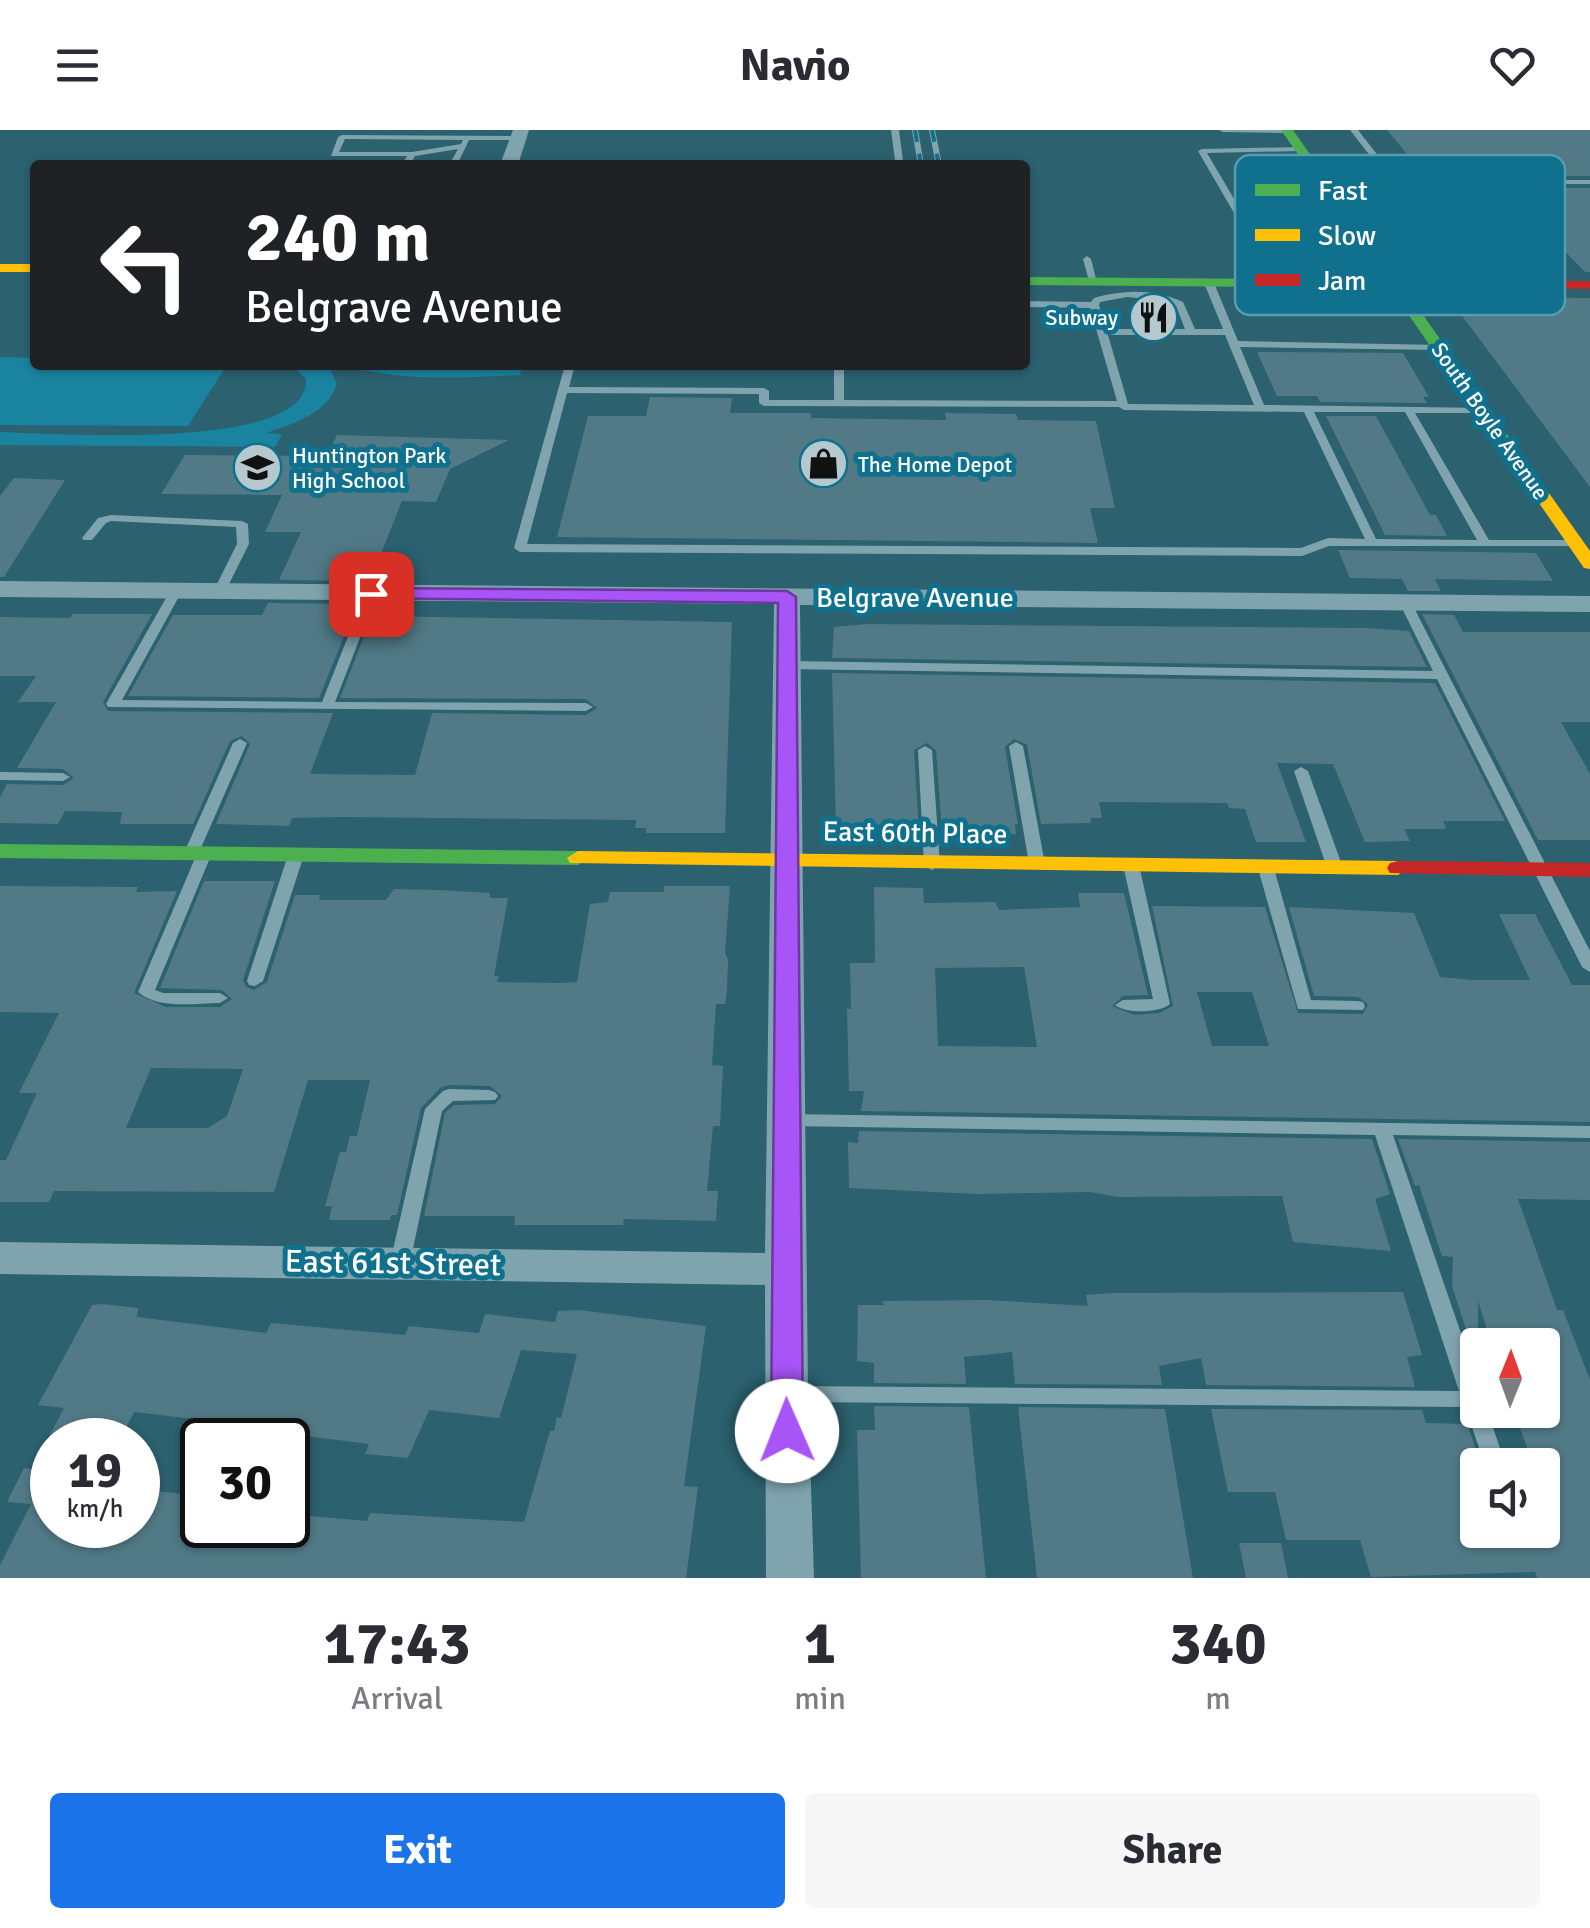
<!DOCTYPE html>
<html lang="en">
<head>
<meta charset="utf-8">
<style>
	body { margin:0; font-family:Signika,sans-serif; background:#f7f7f7; color:#2b2b33; height:100vh; display:flex; flex-direction:column; font-size:38px; white-space:nowrap }
	* { box-sizing:border-box; margin:0 }
	p { font-size:32px; color:#7c7c81 }
	.icon { flex:none; width:55px; height:55px; fill:none; stroke:currentColor; stroke-width:2; stroke-linecap:round; stroke-linejoin:round }
	.map { position:relative; height:1448px; overflow:hidden }
	.side { display:flex; flex-direction:column; background:#fff; flex:1 }
	.side>* { flex:none }
	.banner { position:absolute; left:30px; top:30px; width:1000px; height:210px; border-radius:10px; box-shadow:0 2px 8px #0004; background:#202124; color:#fff; overflow:hidden }
	.needle { width:65px; rotate:1deg }
	.controls { position:absolute; left:1460px; top:1198px; display:grid; gap:20px }
	.controls a { display:grid; place-items:center; width:100px; height:100px; border-radius:10px; background:#fff; box-shadow:0 2px 8px #0004; font-size:50px }
	.speed { position:absolute; left:30px; top:1288px; display:flex; gap:20px; font-size:50px; font-weight:700; text-align:center }
	.speed>* { display:grid; place-content:center; width:130px; height:130px; border-radius:50%; background:#fff; box-shadow:0 2px 8px #0004; line-height:1 }
	.speed small { font-size:25px; font-weight:400 }
	.speed .limit { border:5px solid #111; border-radius:15px; background:#fff; color:#111 }
	.pin { position:absolute; display:grid; place-items:center; width:85px; height:85px; color:#fff; margin:-42px; border-radius:20px; box-shadow:0 5px 15px #0006 }
	.me { position:absolute; width:110px; margin:-55px; rotate:359deg; stroke-linejoin:round; filter:drop-shadow(0 0 8px #0008) }
	.turn { display:flex; align-items:center; gap:35px; height:210px; padding:0 50px; font-size:45px }
	.turn .icon { width:130px; height:130px; stroke-width:2.5 }
	.turn b { display:block; font-size:70px; line-height:85px }
	.eta { display:flex; justify-content:space-evenly; align-items:center; height:170px; text-align:center }
	.eta b { font-size:60px; font-weight:800; line-height:70px }
	.button { display:flex; gap:20px; margin-top:auto; padding:20px 50px }
	.button a { flex:1; height:115px; border-radius:10px; background:#1a73e8; color:#fff; font-size:40px; font-weight:800; line-height:115px; text-align:center }
	.button a+a { background:#f7f7f7; color:#2b2b33 }
	header { display:flex; justify-content:space-between; align-items:center; height:130px; padding:0 50px; background:#fff; font-size:45px; font-weight:800 }
	.map>svg:first-child { display:block }
	.green { fill:#1a84a0 }
	.building { fill:#517a86; fill-rule:evenodd }
	.lines { fill:none; stroke-linecap:round; stroke-linejoin:round }
	.lane { fill:#80a4ae; fill-rule:evenodd }
	.street { fill:#80a4ae; fill-rule:evenodd }
	.fast { fill:#4caf50; fill-rule:evenodd }
	.slow { fill:#ffc107; fill-rule:evenodd }
	.jam { fill:#c62828; fill-rule:evenodd }
	.rail-casing { stroke:#84a4ad; stroke-width:6 }
	.rail { stroke:#0f718d; stroke-width:4; stroke-dasharray:12; stroke-linecap:butt }
	.route { fill:#a855f7; stroke:#6d37a1; stroke-width:2.5 }
	.labels { text-anchor:middle; dominant-baseline:central; stroke-width:10; stroke-linejoin:round; paint-order:stroke }
	.far-poi-label { font-size:22px; fill:#fff; stroke:#0f718d; text-anchor:start }
	.far-street-label { font-size:22px; fill:#fff; stroke:#0f718d }
	.street-label { font-size:28px; fill:#fff; stroke:#0f718d }
	.near-street-label { font-size:32px; fill:#fff; stroke:#0f718d }
	.key { fill:#0f718d; stroke:#579caf; stroke-width:2.5 }
	.key-label { font-size:28px; fill:#fff }
</style>
</head>
<body>
<header><svg class="icon" aria-label="menu" viewBox="0 0 24 24"><path d="M4 6h16M4 12h16M4 18h16"/></svg>Navio<svg class="icon" aria-label="heart" viewBox="0 0 24 24"><path d="M12 20l-8-8c-3-5 5-10 8-4 3-6 11-1 8 4z"/></svg></header>
<div class="map">
<svg width="1590" height="1448" viewBox="0 0 1590 1448">
	<rect width="100%" height="100%" fill="#2c6170"/>
	<g class="green">
		<polygon points="0,227 35,228 35,235 227,235 188,296 0,295"/>
		<path d="M292 235H328L337 254C328 283 293 294 266 303L282 304 275 317 0 315V302C48 303 310 323 306 249Z"/>
		<path d="M348 235H522L520 245C464 247 401 253 348 235Z"/>
	</g>
	<g class="building">
		<polygon points="1387,0 1590,0 1590,46 1425,46"/>
		<polygon points="1435,58 1590,58 1590,142 1585,142 1535,90 1462,90"/>
		<polygon points="1470,167 1590,168 1590,357 1454,175"/>
		<polygon points="1257,222 1403,223 1429,267 1423,267 1427,273 1320,272 1317,266 1277,266"/>
		<polygon points="650,267 732,268 730,283 811,283 811,288 946,290 945,283 1016,284 1018,290 1096,291 1115,378 1090,378 1098,413 557,407 588,286 646,286"/>
		<polygon points="1326,286 1376,286 1430,385 1436,385 1447,406 1385,405"/>
		<polygon points="337,305 509,310 450,339 436,372 402,371 380,426 390,426 380,451 279,450 301,402 265,402 282,365 161,364 185,325 327,326"/>
		<polygon points="14,348 65,350 4,447 0,447 0,366"/>
		<polygon points="1338,420 1536,423 1553,451 1435,449 1441,461 1408,461 1402,449 1350,448"/>
		<polygon points="268,473 357,474 319,568 128,566 173,485 262,485"/>
		<polygon points="73,484 152,484 103,572 108,581 333,583 310,644 415,645 432,583 586,585 597,578 586,569 340,568 372,486 732,492 725,703 646,703 646,698 635,698 636,690 341,687 292,688 289,696 216,694 250,614 242,606 230,611 193,694 120,694 122,682 65,681 58,694 0,693 0,667 7,654 63,655 74,648 63,639 17,638 56,572 18,572 36,546 0,546 0,487 70,488"/>
		<polygon points="1422,484 1454,485 1463,502 1590,502 1590,592 1561,592 1590,644 1590,710 1538,710"/>
		<polygon points="867,494 1366,498 1409,501 1427,537 832,528 834,497"/>
		<polygon points="832,543 1435,553 1505,691 1443,691 1446,699 1404,699 1410,711 1365,712 1333,634 1277,633 1306,712 1256,712 1245,679 1229,678 1227,673 1099,672 1102,688 1090,688 1091,693 1041,694 1027,615 1014,609 1005,617 1018,694 1015,694 1016,704 942,703 936,620 927,613 914,620 919,703 845,703 845,699 836,699"/>
		<path d="M204 751H275L243 850 246 857 254 860 267 852 295 765H320L319 770H386L394 759 439 760 490 763V768H508L494 846H499L497 852 561 853 577 852 590 774 608 772 610 762H664V756H730L725 823 728 830 727 860 725 874H716L712 935 723 936 720 996H713L707 1061H718L716 1091 624 1089 623 1095H514L515 1086H424L445 983 454 975 495 974 502 966 490 956 449 955 440 958 421 978 397 1085H391L390 1090H329L332 1076H325L340 1022H346L350 1006H357L370 950H308L274 1062 54 1061 49 1072H0V1030H6L37 963H19L59 883 0 882V756L138 757 136 762 177 761 134 863 166 877H220L232 869 222 860 160 858ZM151 938 243 939 227 986 208 998H126Z"/>
		<path d="M874 757 923 758 924 773 995 772 999 780 1080 777 1078 763H1124L1148 865 1123 866 1112 876 1134 885 1159 883 1173 876 1152 776 1265 777 1298 883 1363 884 1368 874 1358 867 1314 866 1289 777 1414 783 1440 847 1472 850H1530L1499 784H1535L1572 855H1590V992L861 981 864 961H849L847 879H851L850 833H875ZM1024 837 1037 917 938 916 935 838ZM1197 862H1252L1269 916H1212Z"/>
		<polygon points="859,1001 1372,1009 1390,1064 1375,1069 1391,1121 1293,1112 1282,1066 1118,1067 1090,1062 977,1064 849,1058 848,1012 858,1013"/>
		<polygon points="1398,1009 1590,1012 1590,1070 1518,1069 1557,1180 1563,1180 1590,1250 1590,1448 1537,1448 1535,1442 1371,1447 1360,1410 1286,1410 1275,1362 1228,1362 1211,1279 1422,1280 1426,1293 1467,1294 1478,1325 1478,1400 1542,1400 1542,1335 1533,1335 1514,1280 1542,1280 1542,1215 1492,1215 1478,1171 1478,1217 1472,1218 1452,1156 1453,1127 1442,1126 1419,1055 1415,1056"/>
		<polygon points="1403,1162 1422,1225 1407,1227 1415,1257 1206,1255 1201,1228 1159,1236 1162,1255 1015,1254 1012,1222 964,1227 966,1254 874,1253 874,1233 857,1231 858,1175 884,1175 883,1171 988,1170 1088,1176 1086,1165 1113,1163"/>
		<path d="M103 1174 138 1178 137 1187 266 1203 271 1193 405 1205 409 1196 479 1203 485 1184 555 1192 558 1181 579 1180 706 1196 684 1356 698 1357 686 1448H0V1435L31 1374 7 1372 24 1338 32 1339 64 1278 38 1275 92 1175ZM521 1220 577 1224 561 1288 557 1287 554 1301H550L524 1392 370 1383 367 1391 288 1384V1395H202V1366L138 1359V1395H52V1310H120L134 1282 219 1292 217 1297 242 1300 241 1304 273 1308 275 1302 369 1314 365 1324 408 1328 429 1280 499 1288Z"/>
		<polygon points="874,1276 969,1277 986,1448 861,1448 857,1300 875,1300"/>
		<polygon points="1018,1277 1165,1279 1193,1448 1037,1448"/>
		<polygon points="1239,1413 1281,1413 1288,1448 1246,1448"/>
	</g>
	<g class="lines">
		<g class="lane">
			<polygon points="891,0 899,0 903,31 899,35 890,35 895,30"/>
			<polygon points="1219,0 1291,0 1292,1 1288,3 1223,2"/>
			<polygon points="1350,0 1358,0 1397,50 1590,50 1590,54 1320,54 1320,50 1389,50"/>
			<path d="M342 5 519 6 523 8 519 10H469L457 35H449L458 19 415 26 410 35H402L407 26H331L338 7ZM345 9 463 10 461 14 412 22H339Z"/>
			<polygon points="1303,17 1300,21 1207,23 1240,79 1344,79 1348,82 1347,84 1234,83 1198,21 1202,19"/>
			<polygon points="509,31 825,33 829,35 506,35 506,31"/>
			<polygon points="1430,100 1521,102 1553,143 1546,145 1516,107 1427,105 1426,103"/>
			<polygon points="1087,126 1091,129 1097,153 1089,151 1083,129"/>
			<path d="M1209 150 1214 153 1238 211 1441 215V219L1438 220 1240 217 1264 275 1486 278V282L1482 283H1415L1489 410H1574L1580 414 1578 416H1329L1302 426 520 422 514 418 565 235H575L569 257 764 258 769 261V270H834V235H844V270L1117 271 1090 178 1025 177V171L1091 172 1094 168C1123 159 1155 159 1183 172L1195 199H1223L1204 153ZM1127 167 1160 170 1176 176 1185 199H1106L1099 175 1100 172ZM1108 205H1225L1254 275 1128 274ZM567 263 759 264V273L764 276 1119 277 1124 280 1304 282 1365 409 1328 408 1301 418 527 414ZM1314 282H1405L1477 410 1376 409Z"/>
			<polygon points="111,385 242,391 248,394 249,414 225,462 219,466 213,462 237,414 236,397 111,391 106,393 92,410 84,410 82,408 98,388"/>
			<polygon points="176,457 182,461 122,570 322,572 365,464 371,460 377,464 335,572 586,573 593,577 586,581 108,577 106,574 170,461"/>
			<polygon points="1405,468 1411,472 1590,821 1590,842 1582,837 1437,549 787,539 780,535 787,531 1433,541 1399,472"/>
			<path d="M240 609 247 613 200 720H210L212 723 155 860 163 863H220L228 868 220 873C194 873 159 880 138 862L196 726H186L184 723 233 613Z"/>
			<polygon points="1016,612 1023,616 1045,734 1037,739 1029,734 1009,616"/>
			<polygon points="925,616 932,620 940,735 932,740 924,735 918,620"/>
			<polygon points="1301,637 1308,641 1342,735 1339,738 1334,740 1326,735 1294,641"/>
			<polygon points="0,642 63,643 70,647 63,651 0,650"/>
			<polygon points="296,720 304,725 263,851 255,856 249,855 247,851 288,725"/>
			<path d="M1131 730 1139 735 1170 874C1159 883 1126 884 1115 875L1123 870 1153 869 1123 735Z"/>
			<polygon points="1265,730 1273,735 1311,870 1357,871 1363,872 1365,876 1363,880 1298,879 1257,735"/>
			<polygon points="449,959 489,960 495,962 498,966 495,970 453,971 442,981 410,1133 407,1138 400,1140 393,1138 390,1133 425,979 443,961"/>
			<polygon points="787,984 1590,996 1590,1008 1393,1005 1478,1253 1478,1280 1487,1280 1504,1330 1501,1335 1485,1335 1465,1277 790,1272 783,1270 780,1264 783,1258 790,1256 1459,1261 1375,1005 787,996 781,994 778,990 781,986"/>
		</g>
		<g class="street">
			<polygon points="513,0 529,0 518,35 500,35"/>
			<polygon points="0,451 1590,466 1590,482 800,475 808,1264 814,1448 766,1448 765,1155 0,1144 0,1112 765,1123 774,474 0,467"/>
		</g>
		<g class="fast">
			<polygon points="1281,0 1293,0 1398,150 1407,151 1409,154 1404,158 1519,321 1517,324 1505,324 1390,158 1025,155 1025,147 1385,150"/>
			<polygon points="0,714 578,721 589,728 578,735 0,728"/>
		</g>
		<g class="slow">
			<rect x="0" y="134" width="35" height="8"/>
			<polygon points="1511,316 1517,318 1590,421 1590,439 1584,438 1503,321"/>
			<polygon points="578,721 1398,731 1409,738 1398,745 570,733 567,728"/>
		</g>
		<g class="jam">
			<polygon points="1402,150 1590,151 1590,159 1397,157 1395,154"/>
			<polygon points="1398,731 1590,733 1590,747 1390,743 1387,738 1390,733"/>
		</g>
		<defs>
			<g id="rail">
				<polyline points="915,0 921,35"/>
				<polyline points="932,0 939,35"/>
			</g>
		</defs>
		<use href="#rail" class="rail-casing"/>
		<use href="#rail" class="rail"/>
	</g>
	<polygon class="route" points="371,458 787,461 796,467 803,1301 798,1310 787,1314 775,1310 771,1301 778,473 364,468 364,460"/>
	<defs>
		<symbol id="restaurant-disc" viewBox="-11 -11 22 22"><circle r="9.5" fill="#b5c8cd" stroke="#0f718d"/><path d="M-5-6h1v4h1v-4h1v4h1v-4h1v5L-1.5 .5V6h-2V.5L-5-1ZM5-6V6H3V1.5H1.5Q1.5-4 5-6Z" fill="#111"/></symbol>
		<symbol id="shop-disc" viewBox="-11 -11 22 22"><circle r="9.5" fill="#b5c8cd" stroke="#0f718d"/><path d="M-5-2.5h2.3a2.7 3.5 0 0 1 5.4 0H5L5.5 6h-11ZM-1.5-2.5h3a1.5 2.3 0 0 0-3 0Z" fill="#111"/></symbol>
		<symbol id="school-disc" viewBox="-11 -11 22 22"><circle r="9.5" fill="#b5c8cd" stroke="#0f718d"/><path d="M0-5L7-2L0 1L-7-2ZM-4 1L0 2.5L4 1V4Q0 6-4 4Z" fill="#111"/></symbol>
	</defs>
	<g fill-rule="evenodd">
		<use href="#restaurant-disc" x="1126" y="160" width="55" height="55"/>
		<use href="#shop-disc" x="796" y="306" width="55" height="55"/>
		<use href="#school-disc" x="230" y="310" width="55" height="55"/>
	</g>
	<g class="labels">
		<g class="far-poi-label">
			<text x="1118" y="187" text-anchor="end">Subway</text>
			<text x="292" y="325">Huntington Park<tspan x="292" dy="25">High School</tspan></text>
			<text x="858" y="334">The Home Depot</text>
		</g>
		<g class="far-street-label">
			<text transform="translate(1490 291) rotate(55)">South Boyle Avenue</text>
		</g>
		<g class="street-label">
			<text x="915" y="468">Belgrave Avenue</text>
			<text transform="translate(915 703) rotate(1)">East 60th Place</text>
		</g>
		<g class="near-street-label">
			<text transform="translate(393 1133) rotate(1)">East 61st Street</text>
		</g>
	</g>
	<rect x="1235" y="25" width="330" height="160" rx="15" class="key"/>
	<rect x="1255" y="54" width="45" height="12" fill="#4caf50"/>
	<rect x="1255" y="99" width="45" height="12" fill="#ffc107"/>
	<rect x="1255" y="144" width="45" height="12" fill="#c62828"/>
	<g class="key-label">
		<text x="1318" y="70">Fast</text>
		<text x="1318" y="115">Slow</text>
		<text x="1318" y="160">Jam</text>
	</g>
</svg>
<div class="controls">
<a><svg class="needle" viewBox="-14 -14 28 28"><path d="M0-13l5 13h-10z" fill="#e53935"/><path d="M0 13l5-13h-10z" fill="#7c7c81"/></svg></a>
<a><svg class="icon" aria-label="sound" viewBox="0 0 24 24"><path d="M4 9h4l5-4v14l-5-4H4zM17 9q2 3 0 6"/></svg></a>
</div>
<div class="speed"><div>19<small>km/h</small></div><div class="limit">30</div></div>
<div class="pin" style="left:371px;top:464px;background:#d93025"><svg class="icon" aria-label="arrive" viewBox="0 0 24 24"><path d="M6 21V4h12l-3 4 3 4H6"/></svg></div>
<svg class="me" style="left:787px;top:1301px" viewBox="-20 -20 40 40"><circle r="19" fill="#fff"/><path d="M0-13L10 11 0 6-10 11z" fill="#a855f7"/></svg>
<div class="banner">
<div class="turn"><svg class="icon" aria-label="left" viewBox="0 0 24 24"><path d="M17 20v-9H6M10 6l-5 5 5 5"/></svg><div><b>240 m</b>Belgrave Avenue</div></div>
</div>
</div>
<section class="side">
<div class="eta">
<div><b>17:43</b><p>Arrival</p></div>
<div><b>1</b><p>min</p></div>
<div><b>340</b><p>m</p></div>
</div>
<div class="button"><a>Exit</a><a>Share</a></div>
</section>
</body>
</html>
